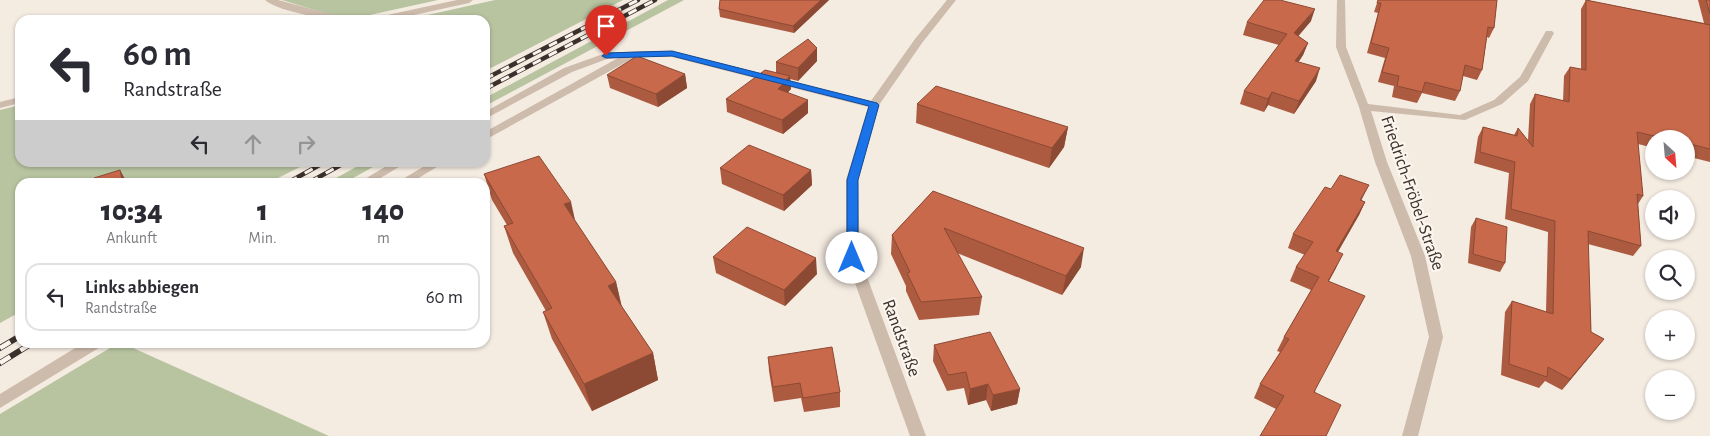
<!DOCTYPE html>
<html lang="de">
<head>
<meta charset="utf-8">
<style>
	body { margin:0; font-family:"Alegreya Sans",sans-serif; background:#f7f7f7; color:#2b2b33; height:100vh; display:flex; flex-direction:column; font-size:19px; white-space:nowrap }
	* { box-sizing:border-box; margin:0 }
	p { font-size:16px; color:#7c7c81 }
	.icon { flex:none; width:28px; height:28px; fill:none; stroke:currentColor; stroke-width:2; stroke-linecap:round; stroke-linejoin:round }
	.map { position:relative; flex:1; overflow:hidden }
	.sheet { position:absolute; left:15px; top:178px; width:475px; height:170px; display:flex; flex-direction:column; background:#fff; border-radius:15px; box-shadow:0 1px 4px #0004 }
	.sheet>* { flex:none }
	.hud { position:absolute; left:15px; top:15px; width:475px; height:152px; border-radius:15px; box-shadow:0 1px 4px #0004; background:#fff; color:#2b2b33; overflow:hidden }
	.needle { width:32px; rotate:154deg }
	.buttons { position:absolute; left:1645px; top:130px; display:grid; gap:10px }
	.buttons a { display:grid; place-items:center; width:50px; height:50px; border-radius:50%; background:#fff; box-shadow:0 1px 4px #0004; font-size:25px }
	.pin { position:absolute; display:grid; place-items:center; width:42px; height:42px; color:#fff; margin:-51px -21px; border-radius:50% 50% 50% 0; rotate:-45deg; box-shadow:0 0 5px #0007 }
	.pin .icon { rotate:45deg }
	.me { position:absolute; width:55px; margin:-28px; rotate:0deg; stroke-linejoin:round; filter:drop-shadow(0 0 4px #0008) }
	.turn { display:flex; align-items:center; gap:18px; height:105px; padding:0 25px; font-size:22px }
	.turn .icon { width:65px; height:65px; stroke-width:2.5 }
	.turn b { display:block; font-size:35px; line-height:42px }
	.lanes { display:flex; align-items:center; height:48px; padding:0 25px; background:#0003; justify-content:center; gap:25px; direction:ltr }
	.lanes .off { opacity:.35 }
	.eta { display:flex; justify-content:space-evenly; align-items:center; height:85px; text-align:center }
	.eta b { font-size:30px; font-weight:800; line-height:35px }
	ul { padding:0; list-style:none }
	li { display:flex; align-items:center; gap:15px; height:68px; margin:0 10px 8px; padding:0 15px; border:2px solid #e1e1e2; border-radius:15px }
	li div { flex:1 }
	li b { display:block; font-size:19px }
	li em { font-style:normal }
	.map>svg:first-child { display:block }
	.green { fill:#b8c4a0 }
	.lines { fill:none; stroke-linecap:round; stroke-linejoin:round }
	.minor { fill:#cdbbac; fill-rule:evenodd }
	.rail-far1-casing { stroke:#3b302b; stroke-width:4.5 }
	.rail-casing { stroke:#3b302b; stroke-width:6 }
	.rail-far1 { stroke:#fbf5ee; stroke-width:3; stroke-dasharray:9; stroke-linecap:butt }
	.rail { stroke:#fbf5ee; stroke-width:4.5; stroke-dasharray:12; stroke-linecap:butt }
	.wall { fill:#ac5a40 }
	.shaded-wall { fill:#8c4a34 }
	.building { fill:#c8694b; stroke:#8c4a34 }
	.route { fill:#1a73e8; stroke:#114b97 }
	.labels { text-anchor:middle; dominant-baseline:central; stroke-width:4.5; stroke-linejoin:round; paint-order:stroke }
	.street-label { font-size:18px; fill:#3b302b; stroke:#fbf5ee }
</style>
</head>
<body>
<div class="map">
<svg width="1710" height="436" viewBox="0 0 1710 436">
	<rect width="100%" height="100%" fill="#f4ebe1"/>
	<g class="green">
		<polygon points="282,0 438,0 347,20"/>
		<polygon points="495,0 623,0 485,71 485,20 405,20"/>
		<polygon points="668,0 684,0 485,106 485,98"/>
		<polygon points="20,105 20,162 308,163 270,182 20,182 20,312 0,323 0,110"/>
		<polygon points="365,162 380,163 346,182 329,182"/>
		<polygon points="120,342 122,343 329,436 0,436 0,414"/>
	</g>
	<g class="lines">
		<g class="minor">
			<path d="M265 0H278L345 18 347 20C328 20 279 12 265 0Z"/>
			<polygon points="457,0 473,0 469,3 391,20 373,20 378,17"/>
			<polygon points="947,0 956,0 922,43 879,105 858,180 860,258 926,436 910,436 846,258 846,180 868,107 672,57 641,57 628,61 485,140 485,132 618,58 607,59 572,72 485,119 485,112 564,68 606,53 640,51 672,51 871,101 915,39"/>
			<polygon points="1337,0 1345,0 1346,47 1368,104 1460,115 1494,100 1520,77 1546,31 1552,31 1554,33 1528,81 1502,104 1465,120 1371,111 1387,162 1425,256 1443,337 1418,436 1402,436 1429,337 1411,256 1375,162 1359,107 1336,47"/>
			<polygon points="20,97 20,103 0,108 0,102"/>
			<polygon points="393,162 407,162 374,182 360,182"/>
			<polygon points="431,162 445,162 412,182 398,182"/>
			<polygon points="85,342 104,342 102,346 0,408 0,394"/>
		</g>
		<defs>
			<g id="rail-far1">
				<polyline points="485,79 638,0"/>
				<polyline points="485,89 655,0"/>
				<polyline points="289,182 325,162"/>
				<polyline points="310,182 346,162"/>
			</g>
			<g id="rail">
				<polyline points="0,348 20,336"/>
				<polyline points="0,363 34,342"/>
			</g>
		</defs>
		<use href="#rail-far1" class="rail-far1-casing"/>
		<use href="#rail" class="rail-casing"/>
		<use href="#rail-far1" class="rail-far1"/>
		<use href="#rail" class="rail"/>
	</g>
	<g class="wall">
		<polygon points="829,0 794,33 720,17 719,9"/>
		<polygon points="1378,0 1497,0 1494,28 1489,38 1487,37 1482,70 1477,80 1463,76 1460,91 1455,101 1422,93 1417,103 1392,97 1394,86 1378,82 1385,58 1367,53 1378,13 1374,12"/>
		<polygon points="1586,0 1704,23 1698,0 1710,0 1710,162 1686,156 1686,139 1654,139 1654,148 1638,144 1643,196 1638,204 1641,246 1633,256 1588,244 1591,332 1604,339 1562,390 1545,381 1539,388 1501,375 1505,312 1512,301 1546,312 1548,232 1505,219 1509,173 1474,163 1478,137 1483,127 1514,135 1518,128 1528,140 1530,104 1535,94 1563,101 1564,76 1570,67 1581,69 1581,9"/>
		<polygon points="1311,21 1298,36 1308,43 1303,55 1298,62 1316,81 1294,114 1268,105 1264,112 1240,104 1244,91 1279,45 1243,35 1247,22"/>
		<polygon points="817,48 817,61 798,81 790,79 791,89 788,92 808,113 783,134 727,112 726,99 776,73 776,62"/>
		<polygon points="685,74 687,88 658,107 610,88 607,75"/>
		<polygon points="917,104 1068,127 1064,147 1049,168 916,123"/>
		<polygon points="720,168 811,170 812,185 784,211 722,184"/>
		<polygon points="484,174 576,222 616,282 622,307 653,353 658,380 592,411 552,339 543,312 546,311 513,253 504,226 507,225 492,200"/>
		<polygon points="933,191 1081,267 1062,295 957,253 982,297 979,315 919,320 906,291 906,286 891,254 892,235"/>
		<polygon points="1361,200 1365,202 1359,215 1338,252 1336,268 1329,281 1315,393 1276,409 1254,398 1260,384 1280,352 1277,351 1284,337 1311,290 1290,281 1296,267 1305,255 1288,248 1293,234"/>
		<polygon points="1476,218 1505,263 1500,272 1468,263 1471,227"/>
		<polygon points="713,257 817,274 785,306 716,273"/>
		<polygon points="934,345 1020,389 1017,404 991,411 986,400 968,405 964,388 947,391 933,361"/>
		<polygon points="768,357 840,392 840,407 804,412 801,398 774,402 769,371"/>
	</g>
	<g class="shaded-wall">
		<polygon points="821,0 829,0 794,33 793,26"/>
		<polygon points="1315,9 1311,21 1290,46 1294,33"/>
		<polygon points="1308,43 1303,55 1291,74 1295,61"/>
		<polygon points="817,48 817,61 798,81 798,68"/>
		<polygon points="1320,68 1316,81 1294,114 1299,101"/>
		<polygon points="685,74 687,88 658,107 656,94"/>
		<polygon points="790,76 791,89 779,102 778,89"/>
		<polygon points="1272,92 1268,105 1264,112 1268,99"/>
		<polygon points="808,100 808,113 783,134 782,120"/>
		<polygon points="1068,127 1064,147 1049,168 1052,148"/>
		<polygon points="120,170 125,179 126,182 122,180"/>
		<polygon points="811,170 812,185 784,211 783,195"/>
		<polygon points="1369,185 1362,199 1354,214 1360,200"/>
		<polygon points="571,202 577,229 564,204"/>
		<polygon points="1365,202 1359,215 1330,265 1336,251"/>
		<polygon points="1084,248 1081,267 1062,295 1066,276"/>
		<polygon points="1343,254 1336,268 1321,295 1328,281"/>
		<polygon points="816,258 817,274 785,306 784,290"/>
		<polygon points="616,282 622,309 608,286"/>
		<polygon points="1604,339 1595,350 1562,390 1570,379"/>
		<polygon points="653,353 658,380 592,411 584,384"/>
		<polygon points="988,384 986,400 968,405 970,389"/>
		<polygon points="1020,389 1017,404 991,411 993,395"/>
	</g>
	<g class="building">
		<polygon points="720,0 821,0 793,26 719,9"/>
		<polygon points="1264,0 1280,0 1315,9 1294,33 1308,43 1295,61 1320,68 1299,101 1272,92 1268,99 1244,91 1287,34 1247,22"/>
		<polygon points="1378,0 1497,0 1494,28 1488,27 1482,70 1465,65 1460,91 1425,82 1422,92 1397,86 1399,76 1382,72 1389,48 1371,43 1381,3 1377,3"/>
		<polygon points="1586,0 1710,25 1710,149 1686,143 1686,139 1667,139 1637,132 1643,196 1637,194 1641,246 1588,231 1591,332 1604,339 1570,379 1548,367 1547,377 1509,364 1512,301 1553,314 1555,221 1511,209 1515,162 1480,152 1483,127 1517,136 1518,128 1533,147 1535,94 1569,102 1570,67 1586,70"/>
		<polygon points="1706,0 1710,0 1710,14"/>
		<polygon points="808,39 817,48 798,68 776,62"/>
		<polygon points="637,56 685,74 656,94 607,75"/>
		<polygon points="765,70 790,76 778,89 808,100 782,120 726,99"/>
		<polygon points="936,86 1068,127 1052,148 917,104"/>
		<polygon points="749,145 811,170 783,195 720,168"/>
		<polygon points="539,156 571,202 564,204 616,282 608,286 653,353 584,384 543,312 552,308 504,226 513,223 484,174"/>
		<polygon points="120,170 122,180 127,179 128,182 96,182 94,178"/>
		<polygon points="1340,175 1369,185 1360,200 1365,202 1336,251 1343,254 1328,281 1365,296 1314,392 1341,405 1326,436 1260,436 1284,396 1260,384 1289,339 1284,337 1319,277 1296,267 1313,242 1293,234 1325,187 1331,189"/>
		<polygon points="933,191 1084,248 1066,276 944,228 982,297 921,302 907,273 910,272 892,235"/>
		<polygon points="1476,218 1507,227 1505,263 1473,254"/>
		<polygon points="747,227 816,258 784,290 713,257"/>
		<polygon points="990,332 1020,389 993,395 988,384 970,389 966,372 948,375 934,345"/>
		<polygon points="832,347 840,392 803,398 800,383 773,387 768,357"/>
	</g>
	<polygon class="route" points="672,51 877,103 879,105 858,180 858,258 857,261 848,261 847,258 847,180 869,106 672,56 606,58 602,56 606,53"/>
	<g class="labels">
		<g class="street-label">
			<text transform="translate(1412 193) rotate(71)">Friedrich-Fröbel-Straße</text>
			<text transform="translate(901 338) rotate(70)">Randstraße</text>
		</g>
	</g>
</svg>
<div class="buttons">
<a><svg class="needle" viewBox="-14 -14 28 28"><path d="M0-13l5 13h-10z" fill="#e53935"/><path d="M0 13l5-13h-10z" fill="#7c7c81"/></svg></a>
<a><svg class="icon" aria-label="sound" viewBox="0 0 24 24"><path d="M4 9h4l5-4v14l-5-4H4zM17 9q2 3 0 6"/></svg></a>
<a><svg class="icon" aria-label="search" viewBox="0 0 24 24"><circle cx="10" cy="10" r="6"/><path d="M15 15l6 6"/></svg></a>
<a>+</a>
<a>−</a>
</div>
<div class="pin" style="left:606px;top:56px;background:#d93025"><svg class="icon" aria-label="arrive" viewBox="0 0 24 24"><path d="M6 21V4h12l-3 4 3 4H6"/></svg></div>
<svg class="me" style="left:852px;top:258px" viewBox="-20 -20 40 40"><circle r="19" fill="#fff"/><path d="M0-13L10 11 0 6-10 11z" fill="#1a73e8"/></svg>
<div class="hud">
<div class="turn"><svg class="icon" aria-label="left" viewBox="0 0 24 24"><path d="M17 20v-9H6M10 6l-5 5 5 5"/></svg><div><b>60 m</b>Randstraße</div></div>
<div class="lanes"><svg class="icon" aria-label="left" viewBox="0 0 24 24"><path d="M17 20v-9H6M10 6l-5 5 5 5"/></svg><svg class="icon off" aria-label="ahead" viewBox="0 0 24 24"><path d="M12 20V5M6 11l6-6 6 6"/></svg><svg class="icon off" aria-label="right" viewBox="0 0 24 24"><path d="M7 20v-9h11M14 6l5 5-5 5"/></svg></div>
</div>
<section class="sheet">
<div class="eta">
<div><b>10:34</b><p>Ankunft</p></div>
<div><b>1</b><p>Min.</p></div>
<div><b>140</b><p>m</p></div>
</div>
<ul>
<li><svg class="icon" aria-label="left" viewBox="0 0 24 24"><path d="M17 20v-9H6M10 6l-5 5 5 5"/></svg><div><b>Links abbiegen</b><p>Randstraße</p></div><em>60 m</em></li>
</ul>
</section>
</div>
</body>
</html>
